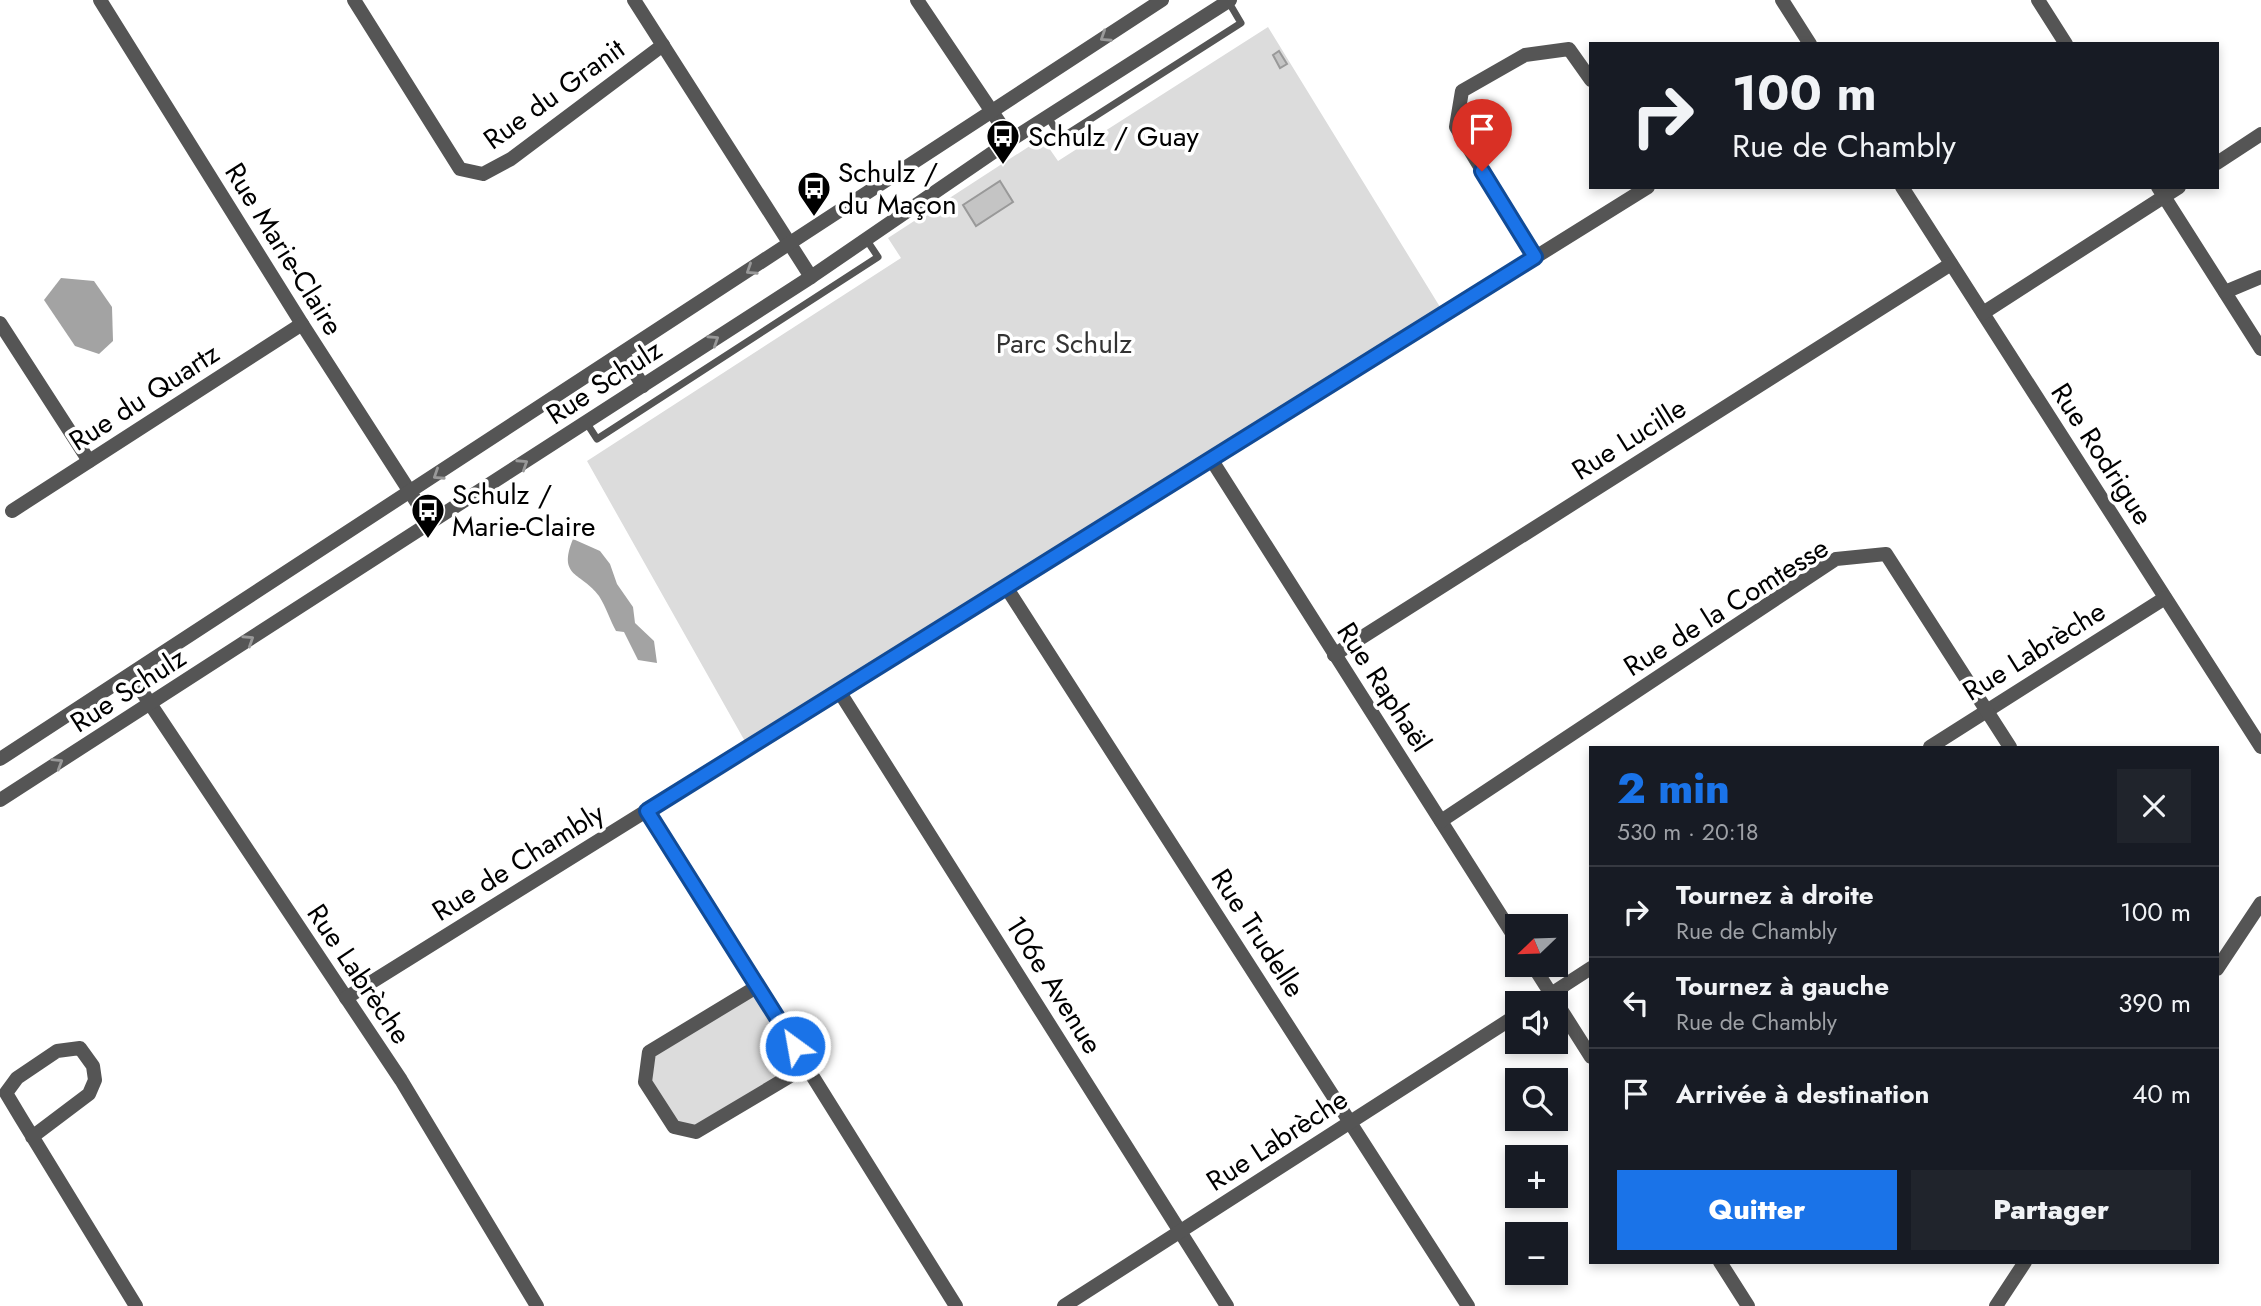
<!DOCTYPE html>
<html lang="fr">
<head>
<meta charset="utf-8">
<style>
	body { margin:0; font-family:Jost,sans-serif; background:#20242c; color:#f1f3f6; height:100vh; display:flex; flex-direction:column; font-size:26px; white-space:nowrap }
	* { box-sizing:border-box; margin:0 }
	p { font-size:23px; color:#9ea1a6 }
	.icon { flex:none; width:38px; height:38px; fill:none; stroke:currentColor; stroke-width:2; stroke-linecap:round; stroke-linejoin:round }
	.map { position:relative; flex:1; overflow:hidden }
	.side { position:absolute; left:1589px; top:746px; width:630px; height:518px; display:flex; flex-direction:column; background:#171b24; border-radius:0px; box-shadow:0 4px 10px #0003 }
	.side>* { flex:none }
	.hud { position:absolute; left:1589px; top:42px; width:630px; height:147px; border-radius:0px; box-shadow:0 4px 10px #0003; background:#171b24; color:#f1f3f6; overflow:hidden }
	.needle { width:46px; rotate:247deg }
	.buttons { position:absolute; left:1505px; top:914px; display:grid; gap:14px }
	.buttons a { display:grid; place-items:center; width:63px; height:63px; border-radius:0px; background:#171b24; box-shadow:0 4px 10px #0003; font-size:35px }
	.pin { position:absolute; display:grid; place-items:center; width:60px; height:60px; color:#fff; margin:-72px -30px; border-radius:50% 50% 50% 0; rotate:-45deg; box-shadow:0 0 7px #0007 }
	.pin .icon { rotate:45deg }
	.me { position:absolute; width:77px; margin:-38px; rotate:328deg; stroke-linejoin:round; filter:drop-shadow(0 0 5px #0008) }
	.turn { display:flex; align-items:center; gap:24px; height:147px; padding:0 28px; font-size:32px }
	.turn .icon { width:91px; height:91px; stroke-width:2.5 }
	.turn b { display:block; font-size:49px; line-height:60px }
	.round { display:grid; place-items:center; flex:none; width:74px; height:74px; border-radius:0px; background:#20242c }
	.headline { display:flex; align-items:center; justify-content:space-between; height:119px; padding:0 28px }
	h1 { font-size:42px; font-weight:800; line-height:52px; color:#1a73e8 }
	.primary-button { display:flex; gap:14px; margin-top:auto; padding:14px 28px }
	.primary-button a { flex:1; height:80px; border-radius:0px; background:#1a73e8; color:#fff; font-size:28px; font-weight:800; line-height:80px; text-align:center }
	.primary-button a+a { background:#20242c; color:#f1f3f6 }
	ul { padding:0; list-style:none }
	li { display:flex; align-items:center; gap:21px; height:91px; padding:0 28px; border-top:2px solid #363941 }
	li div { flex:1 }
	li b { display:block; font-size:26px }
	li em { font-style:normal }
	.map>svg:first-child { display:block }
	.green { fill:#dcdcdc }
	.water { fill:#a3a3a3 }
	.building { fill:#c4c4c4; stroke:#999; stroke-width:2 }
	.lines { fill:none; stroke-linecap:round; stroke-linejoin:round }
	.service { stroke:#555; stroke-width:7 }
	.minor { stroke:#555; stroke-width:14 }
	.tertiary { stroke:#555; stroke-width:14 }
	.oneway { stroke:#999 }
	.route-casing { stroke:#114b97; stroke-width:18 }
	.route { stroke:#1a73e8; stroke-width:12 }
	.labels { text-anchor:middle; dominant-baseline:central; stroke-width:7; stroke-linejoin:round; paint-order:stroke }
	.street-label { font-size:28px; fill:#000; stroke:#fff }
	.poi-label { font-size:28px; fill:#000; stroke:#fff; text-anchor:start }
	.park-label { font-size:28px; fill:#333; stroke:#fff }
</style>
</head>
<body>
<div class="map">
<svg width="2261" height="1306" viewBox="0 0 2261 1306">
	<rect width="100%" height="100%" fill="#fff"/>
	<g class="green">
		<polygon points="1268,27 1448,320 751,752 587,461 901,258 888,238 1042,138 1058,161"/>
		<polygon points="758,986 807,1066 696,1132 674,1127 645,1082 649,1052"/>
	</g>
	<g class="water">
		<polygon points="61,278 94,281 112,307 113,341 99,354 75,346 44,300"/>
		<path d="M573 539 600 551 610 564 617 584 633 607 635 623 654 641 657 663 638 660 624 632 616 631C610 620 606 607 599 596 582 572 557 578 573 539Z"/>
	</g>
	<g class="building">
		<polygon points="1279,51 1287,64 1280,68 1273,55"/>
		<polygon points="1000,181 1013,202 976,226 963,205"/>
	</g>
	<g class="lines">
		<g class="service">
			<polyline points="1048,117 1061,138 1241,23 1228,1"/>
			<polyline points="586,422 597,439 878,257 866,239"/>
		</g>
		<g class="minor">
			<polyline points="100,0 302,324 430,523"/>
			<polyline points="354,0 460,169 483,174 511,159 663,45"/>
			<polyline points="634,0 811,277"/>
			<polyline points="917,0 1011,140"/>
			<polyline points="1782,0 1810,44"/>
			<polyline points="2038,0 2066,44"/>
			<polyline points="2217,163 2261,134"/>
			<polyline points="1902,187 2261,747"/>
			<polyline points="2158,187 2261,349"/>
			<polyline points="1535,258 1456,127 1462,91 1525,55 1569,49 1591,80"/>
			<polyline points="2225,292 2261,277"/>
			<polyline points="1983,313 2179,187"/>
			<polyline points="0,323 89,461"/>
			<polyline points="1211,459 1517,941"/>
			<polyline points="12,511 302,324"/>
			<polyline points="1006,587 1468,1306"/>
			<polyline points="1334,655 1951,264"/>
			<polyline points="131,675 401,1080 537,1306"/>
			<polyline points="839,691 1227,1306"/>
			<polyline points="1930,747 2165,598"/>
			<polyline points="647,811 956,1306"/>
			<polyline points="1441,821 1836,559 1886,554 2010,747"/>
			<polyline points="1532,964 1591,1057"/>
			<polyline points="2217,969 2261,903"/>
			<polyline points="758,986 649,1052 645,1082 674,1127 696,1132 807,1066"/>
			<polyline points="346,998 1648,187"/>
			<polyline points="1537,1003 1591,968"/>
			<polyline points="32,1137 89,1094 95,1080 93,1066 80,1048 57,1051 17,1078 6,1093 21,1118 136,1306"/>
			<polyline points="1720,1262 1748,1306"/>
			<polyline points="1064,1306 1517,1015"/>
			<polyline points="1996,1306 2025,1262"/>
		</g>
		<g class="tertiary">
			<polyline points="623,354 643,386"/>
			<polyline points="0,759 1162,0"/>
			<polyline points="0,800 811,277 1011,140 1230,0"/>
		</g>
	</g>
	<defs><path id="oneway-chevron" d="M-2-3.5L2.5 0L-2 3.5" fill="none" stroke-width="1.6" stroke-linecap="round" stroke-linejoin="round" transform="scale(1.75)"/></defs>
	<g class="oneway">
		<use href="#oneway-chevron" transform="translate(1105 37) rotate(147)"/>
		<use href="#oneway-chevron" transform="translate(751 270) rotate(147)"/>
		<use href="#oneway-chevron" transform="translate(714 340) rotate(-33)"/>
		<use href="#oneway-chevron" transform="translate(523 464) rotate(-33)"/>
		<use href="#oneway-chevron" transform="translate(438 475) rotate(147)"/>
		<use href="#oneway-chevron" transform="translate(249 640) rotate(-33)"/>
		<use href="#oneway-chevron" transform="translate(58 763) rotate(-32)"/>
	</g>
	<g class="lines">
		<defs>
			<polyline id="route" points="795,1046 647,811 1535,257 1482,171"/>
		</defs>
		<use href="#route" class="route-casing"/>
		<use href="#route" class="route"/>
	</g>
	<defs>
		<symbol id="bus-pin" viewBox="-11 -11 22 30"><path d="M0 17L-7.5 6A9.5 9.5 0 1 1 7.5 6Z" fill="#000" stroke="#fff"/><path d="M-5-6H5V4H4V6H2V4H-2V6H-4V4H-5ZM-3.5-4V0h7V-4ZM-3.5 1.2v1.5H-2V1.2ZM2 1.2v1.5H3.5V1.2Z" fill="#fff"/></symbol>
	</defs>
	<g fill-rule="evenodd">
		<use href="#bus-pin" x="984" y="117" width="38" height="52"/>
		<use href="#bus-pin" x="795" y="169" width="38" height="52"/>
		<use href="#bus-pin" x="409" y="491" width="38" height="52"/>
	</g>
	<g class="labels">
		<g class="street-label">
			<text transform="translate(554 94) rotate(-36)">Rue du Granit</text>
			<text transform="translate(284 249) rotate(58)">Rue Marie-Claire</text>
			<text transform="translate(604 382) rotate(-33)">Rue Schulz</text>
			<text transform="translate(144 397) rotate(-33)">Rue du Quartz</text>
			<text transform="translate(1629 439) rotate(-32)">Rue Lucille</text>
			<text transform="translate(2102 454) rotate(57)">Rue Rodrigue</text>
			<text transform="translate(1726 607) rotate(-32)">Rue de la Comtesse</text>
			<text transform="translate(2034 651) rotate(-32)">Rue Labrèche</text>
			<text transform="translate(1384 687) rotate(57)">Rue Raphaël</text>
			<text transform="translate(128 690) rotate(-33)">Rue Schulz</text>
			<text transform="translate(518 862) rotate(-32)">Rue de Chambly</text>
			<text transform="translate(1258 933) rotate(57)">Rue Trudelle</text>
			<text transform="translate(359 974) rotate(56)">Rue Labrèche</text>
			<text transform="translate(1054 985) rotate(58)">106e Avenue</text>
			<text transform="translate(1277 1140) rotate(-33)">Rue Labrèche</text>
		</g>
		<g class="poi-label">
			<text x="1028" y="136">Schulz / Guay</text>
			<text x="838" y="172">Schulz /<tspan x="838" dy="32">du Maçon</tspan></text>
			<text x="452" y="494">Schulz /<tspan x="452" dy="32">Marie-Claire</tspan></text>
		</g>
		<g class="park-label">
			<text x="1064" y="343">Parc Schulz</text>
		</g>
	</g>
</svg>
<div class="buttons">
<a><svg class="needle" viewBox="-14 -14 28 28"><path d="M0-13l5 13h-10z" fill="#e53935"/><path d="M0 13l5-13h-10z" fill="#9ea1a6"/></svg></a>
<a><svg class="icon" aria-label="sound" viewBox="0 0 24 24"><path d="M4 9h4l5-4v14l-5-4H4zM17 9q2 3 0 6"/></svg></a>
<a><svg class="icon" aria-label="search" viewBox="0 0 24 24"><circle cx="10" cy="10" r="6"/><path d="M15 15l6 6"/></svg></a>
<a>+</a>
<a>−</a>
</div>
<div class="pin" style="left:1482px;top:171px;background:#d93025"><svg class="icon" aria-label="arrive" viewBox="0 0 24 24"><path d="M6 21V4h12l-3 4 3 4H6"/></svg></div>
<svg class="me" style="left:795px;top:1046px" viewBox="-20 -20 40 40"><circle r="17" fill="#1a73e8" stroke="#fff" stroke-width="3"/><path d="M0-11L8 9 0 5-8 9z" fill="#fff"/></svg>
<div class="hud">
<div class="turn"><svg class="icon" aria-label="right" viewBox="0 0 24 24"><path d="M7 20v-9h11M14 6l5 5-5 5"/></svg><div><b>100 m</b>Rue de Chambly</div></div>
</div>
<section class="side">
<div class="headline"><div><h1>2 min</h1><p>530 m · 20:18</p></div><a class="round"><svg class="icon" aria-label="close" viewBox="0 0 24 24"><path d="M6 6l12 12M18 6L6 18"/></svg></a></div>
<ul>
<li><svg class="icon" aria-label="right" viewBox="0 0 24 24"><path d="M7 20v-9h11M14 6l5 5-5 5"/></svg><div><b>Tournez à droite</b><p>Rue de Chambly</p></div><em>100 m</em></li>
<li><svg class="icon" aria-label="left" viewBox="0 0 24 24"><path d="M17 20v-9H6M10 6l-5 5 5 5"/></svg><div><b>Tournez à gauche</b><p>Rue de Chambly</p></div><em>390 m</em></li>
<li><svg class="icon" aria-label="arrive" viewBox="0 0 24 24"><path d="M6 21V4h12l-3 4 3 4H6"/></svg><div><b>Arrivée à destination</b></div><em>40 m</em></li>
</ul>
<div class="primary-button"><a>Quitter</a><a>Partager</a></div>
</section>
</div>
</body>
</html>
